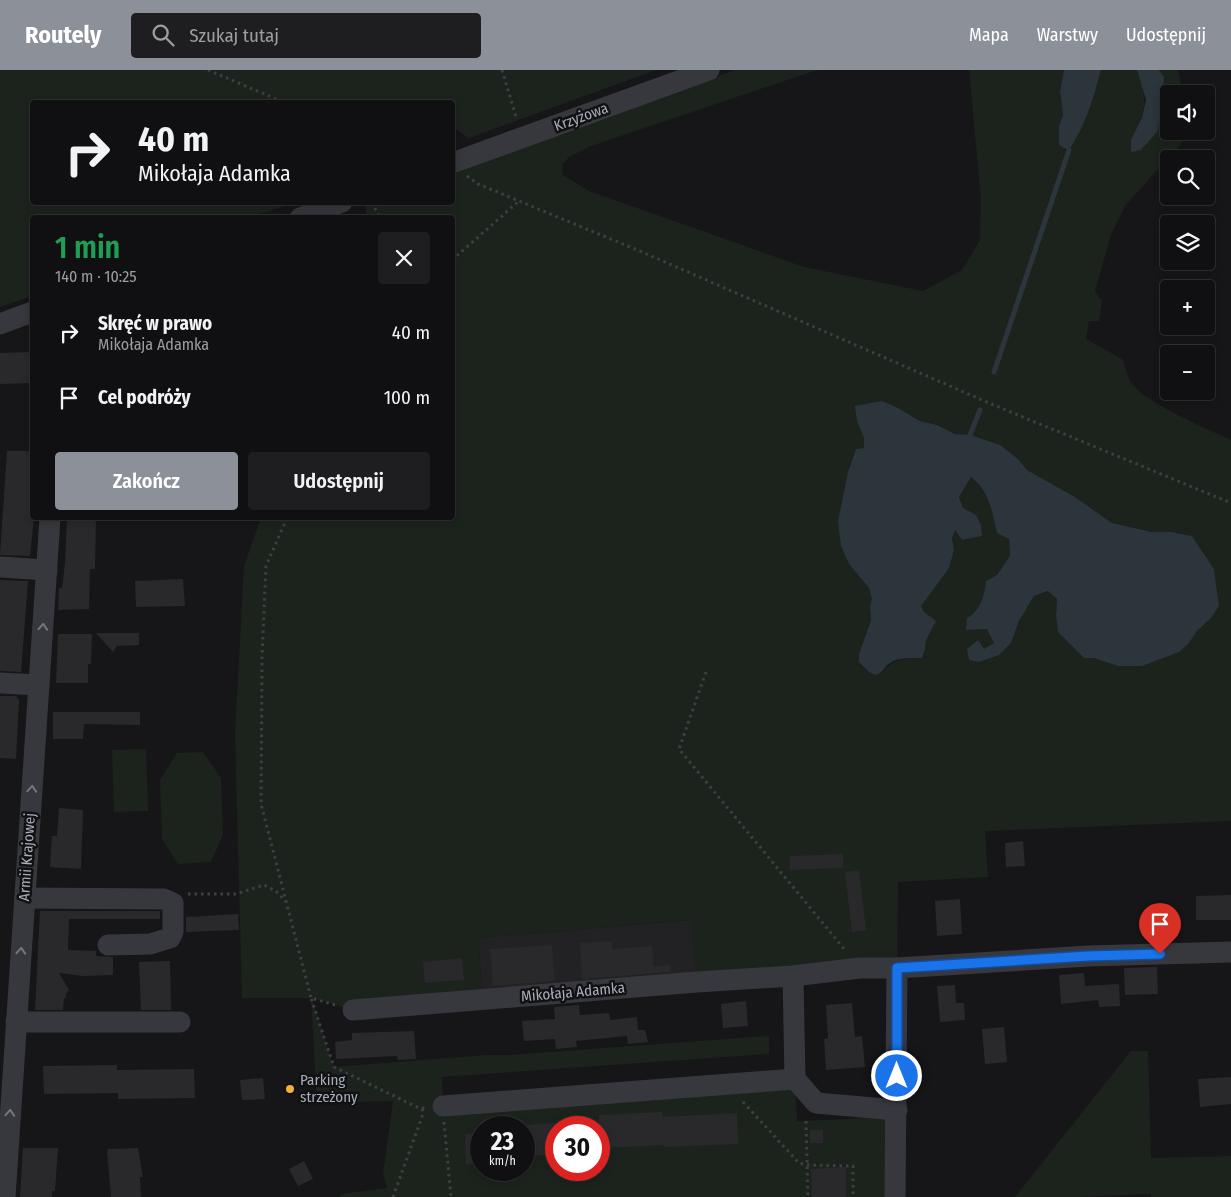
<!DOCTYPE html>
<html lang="pl">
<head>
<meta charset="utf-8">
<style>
	body { margin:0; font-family:"Fira Sans Condensed",sans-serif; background:#1e1e20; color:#f1f3f6; height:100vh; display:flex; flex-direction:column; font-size:19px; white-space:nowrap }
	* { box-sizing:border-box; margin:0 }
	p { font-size:16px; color:#9c9d9f }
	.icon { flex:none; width:28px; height:28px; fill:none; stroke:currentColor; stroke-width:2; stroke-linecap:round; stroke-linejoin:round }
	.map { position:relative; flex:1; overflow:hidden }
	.panel { position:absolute; left:30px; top:145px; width:425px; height:305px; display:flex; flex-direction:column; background:#101012; border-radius:5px; box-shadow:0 2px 8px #0003,0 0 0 1px #303032 }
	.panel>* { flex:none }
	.top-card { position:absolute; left:30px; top:30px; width:425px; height:105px; border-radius:5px; box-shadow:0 2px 8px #0003,0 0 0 1px #303032; background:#101012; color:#f1f3f6; overflow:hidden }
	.buttons { position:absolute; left:1160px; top:15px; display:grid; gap:10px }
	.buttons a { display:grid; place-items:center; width:55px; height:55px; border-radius:5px; background:#101012; box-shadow:0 2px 8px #0003,0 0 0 1px #303032; font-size:25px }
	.speed { position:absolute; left:470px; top:1046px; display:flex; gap:10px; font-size:25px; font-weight:700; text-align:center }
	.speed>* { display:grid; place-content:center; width:65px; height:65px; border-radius:50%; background:#101012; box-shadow:0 2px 8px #0003,0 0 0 1px #303032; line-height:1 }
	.speed small { font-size:12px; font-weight:400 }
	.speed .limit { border:8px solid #d22; background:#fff; color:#111 }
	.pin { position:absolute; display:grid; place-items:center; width:42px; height:42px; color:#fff; margin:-51px -21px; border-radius:50% 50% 50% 0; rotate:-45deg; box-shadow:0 0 5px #0007 }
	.pin .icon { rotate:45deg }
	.me { position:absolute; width:55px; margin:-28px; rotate:0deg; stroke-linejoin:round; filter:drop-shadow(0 0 4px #0008) }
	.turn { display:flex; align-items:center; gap:18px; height:105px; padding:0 25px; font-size:22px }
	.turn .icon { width:65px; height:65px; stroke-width:2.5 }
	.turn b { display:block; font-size:35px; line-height:42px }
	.round { display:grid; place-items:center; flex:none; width:52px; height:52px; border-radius:5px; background:#1e1e20 }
	.head { display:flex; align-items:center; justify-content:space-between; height:85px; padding:0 25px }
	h1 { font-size:30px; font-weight:600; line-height:38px; color:#1e9e55 }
	.primary-button { display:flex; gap:10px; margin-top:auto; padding:10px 25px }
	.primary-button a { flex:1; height:58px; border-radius:5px; background:#8c9099; color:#fff; font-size:20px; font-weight:600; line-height:58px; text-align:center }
	.primary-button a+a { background:#1e1e20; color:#f1f3f6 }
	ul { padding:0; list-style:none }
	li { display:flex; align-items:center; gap:15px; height:65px; padding:0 25px }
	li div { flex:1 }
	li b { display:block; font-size:19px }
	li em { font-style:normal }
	header { display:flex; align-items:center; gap:30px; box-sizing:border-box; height:70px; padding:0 25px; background:#8c9099; color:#fff }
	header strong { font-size:24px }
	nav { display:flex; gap:28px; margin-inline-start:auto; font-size:18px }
	.search { width:350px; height:45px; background:#1e1e20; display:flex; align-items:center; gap:12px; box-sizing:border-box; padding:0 18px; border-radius:5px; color:#9c9d9f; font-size:19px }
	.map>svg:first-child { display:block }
	.built { fill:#222225 }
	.green { fill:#1c231d; fill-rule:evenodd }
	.water { fill:#2c353c }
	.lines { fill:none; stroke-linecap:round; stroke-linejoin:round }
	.stream { stroke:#2c353c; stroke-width:5 }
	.building { fill:#29292c }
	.path { stroke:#3d3f44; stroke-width:3; stroke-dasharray:2.5 4; stroke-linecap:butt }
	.minor { stroke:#37383d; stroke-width:21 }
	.oneway { stroke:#757881 }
	.route-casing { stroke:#114b97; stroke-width:12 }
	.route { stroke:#1a73e8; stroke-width:9 }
	.poi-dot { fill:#f2b134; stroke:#111113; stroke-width:2 }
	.labels { text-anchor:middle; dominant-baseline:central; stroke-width:5; stroke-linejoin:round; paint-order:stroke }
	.street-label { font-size:15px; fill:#a8adb8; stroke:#111113 }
	.poi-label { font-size:15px; fill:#a8adb8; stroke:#111113; text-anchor:start }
</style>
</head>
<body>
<header>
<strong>Routely</strong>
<div class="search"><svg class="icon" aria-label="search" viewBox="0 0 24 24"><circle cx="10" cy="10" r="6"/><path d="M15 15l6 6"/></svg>Szukaj tutaj</div>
<nav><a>Mapa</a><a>Warstwy</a><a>Udostępnij</a></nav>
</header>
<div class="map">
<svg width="1231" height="1127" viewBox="0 0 1231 1127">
	<rect width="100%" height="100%" fill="#161618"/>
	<polygon class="built" points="692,850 697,912 483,930 478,868"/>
	<g class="green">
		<polygon points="0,0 656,0 469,68 453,57 452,32 32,32 32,132 293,133 251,147 32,148 32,226 0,237"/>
		<path d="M735 0H817L591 76 569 87 562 95 563 105 589 121 804 197 923 221 962 200 980 170 981 129 969 0H1064L1060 21 1063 45 1059 56 1069 79C1085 57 1094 27 1101 0H1137C1149 34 1146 38 1131 70L1164 7 1159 0H1178L1183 24H1169V61H1188L1187 67 1125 136 1111 165 1095 221 1102 231 1099 251H1089L1086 269 1122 289C1125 296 1127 304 1130 311 1142 332 1208 359 1231 370V751L985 761 988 807 898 812 897 898 697 912 691 850 478 868 483 930 353 940 312 928 334 997 486 985H510L769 966V984L442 1007 443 1036 795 1011 797 1051 853 1049 897 1040 895 1127H340L341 1124 387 1118 383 1104 393 1031 317 1033 311 928H242L235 663 244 496 261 448H452V148L367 147 364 133 452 132 453 101ZM898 338 920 351 937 355 955 364 970 365 1018 389 1027 400 1075 427 1112 453 1152 462H1171L1192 466 1214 499 1219 536 1211 548 1197 561 1189 573 1118 596 1094 588H1084L1058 562 1056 546 1057 529 1049 521 1034 526 1019 551 1011 573 999 584 980 592 978 571 984 580 994 573 988 559 966 560 967 548C981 540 984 527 986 511L997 505 1010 486 1009 469 997 463C991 440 989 423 971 407L959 427 963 438 982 466 962 470 955 459 952 468 954 480 921 536C928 549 928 574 922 588 902 589 896 587 881 603L869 602 859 592V584L871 550 870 537 872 529 869 518 849 494 838 451 848 402 856 379 864 378V368L857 351ZM481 1058H524V1100H481ZM556 1058H599V1100H556Z"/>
		<polygon points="146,679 148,741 114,742 112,680"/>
		<polygon points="203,682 221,708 223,765 211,792 178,794 162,769 160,710 177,683"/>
		<polygon points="1131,981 1148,981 1151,1088 1231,1086 1231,1127 1151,1127 1151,1124 1078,1127 1015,1127"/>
	</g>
	<g class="water">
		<path d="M1064 0H1101C1094 27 1085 57 1069 80L1062 77 1059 74V56L1063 45 1060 21Z"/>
		<polygon points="1137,0 1159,0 1164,7 1162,40 1157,62 1141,80 1131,82 1131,70 1142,47 1146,30"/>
		<path d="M882 331 898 338 920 351 937 355 955 364 970 365 1000 375 1018 389 1027 400 1075 427 1112 453 1152 462H1171L1192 466 1214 499 1219 536 1211 548 1197 561 1189 573 1179 582 1142 596H1118L1094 588H1084L1058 562 1056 546 1057 529 1048 521 1034 526 1019 551 1011 573 999 585 979 592 969 590 967 579 978 570 984 579 994 573 987 559 966 560 967 548C981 540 984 527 986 511L997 505 1010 486 1009 469 997 463C992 442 989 421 971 407L959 427 963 438 976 445 981 455 982 466 962 470 955 460 952 468 954 480 949 498 921 536 924 542 936 551 926 570 925 579 922 588C912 588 899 587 890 593 884 597 883 603 875 605L869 602 859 592V584L871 550 870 537 872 529 869 518 849 494 841 476 838 451 848 402 856 379 864 378V368L857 351 855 336Z"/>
	</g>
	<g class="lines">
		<g class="stream">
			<polyline points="994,302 1069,80"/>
			<polyline points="970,365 980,340"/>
		</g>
	</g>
	<g class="building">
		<polygon points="32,282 32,313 0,314 0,283"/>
		<polygon points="7,381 32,381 32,448 34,448 30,486 0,485"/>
		<polygon points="67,448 96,448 95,499 90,499 89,539 58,540 59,518 62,518 65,493"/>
		<polygon points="183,509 185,536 136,537 135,511"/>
		<polygon points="0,510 28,511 21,602 0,601"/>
		<polygon points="96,563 139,563 139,575 117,576 113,582"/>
		<polygon points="58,564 92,564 91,594 88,594 88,613 56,613"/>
		<polygon points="0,626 16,626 19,630 16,689 0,688"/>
		<polygon points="53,642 140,642 140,655 84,654 83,669 53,669"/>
		<polygon points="59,738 83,740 81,799 50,797 52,766 57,766"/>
		<polygon points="1023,771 1025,796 1006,797 1005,773"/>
		<polygon points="843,784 843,798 790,800 790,786"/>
		<polygon points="859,800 866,860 852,862 845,802"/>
		<polygon points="1231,825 1231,850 1196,850 1196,826"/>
		<polygon points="960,829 962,864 937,866 935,831"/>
		<polygon points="40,841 160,841 160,849 69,849 68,880 96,881 96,886 113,887 113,905 82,906 59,903 69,920 66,923 66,928 64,928 63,940 35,940"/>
		<polygon points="238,844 239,860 186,862 186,847"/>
		<polygon points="612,871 612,879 652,876 654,896 670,895 671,902 582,909 580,873"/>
		<polygon points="552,875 555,911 493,916 490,879"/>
		<polygon points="462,888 464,910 425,913 423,892"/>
		<polygon points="170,891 171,940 141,940 139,892"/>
		<polygon points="1157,897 1158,924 1125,925 1124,898"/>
		<polygon points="1084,903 1085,916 1119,914 1120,936 1099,937 1098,930 1061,934 1059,905"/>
		<polygon points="955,915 956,933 964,933 965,950 940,952 937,916"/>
		<polygon points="746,931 748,956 723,958 721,934"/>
		<polygon points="852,933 855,967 862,966 865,997 826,1000 824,969 828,968 826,935"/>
		<polygon points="579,935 580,945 609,943 610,950 637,947 638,960 645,960 648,972 628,974 627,966 576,971 577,977 556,979 555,969 524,971 522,951 555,949 554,937"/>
		<polygon points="1004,957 1007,992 985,994 982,959"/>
		<polygon points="414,961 416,989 398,990 397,986 336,989 335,972 352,970 352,963"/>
		<polygon points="117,995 117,1000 194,999 195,1028 118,1029 118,1023 44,1024 43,996"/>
		<polygon points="1231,1007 1231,1034 1200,1037 1198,1009"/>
		<polygon points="263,1008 265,1029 242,1030 240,1010"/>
		<polygon points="662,1042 663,1047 737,1043 738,1074 664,1077 664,1075 599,1078 599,1045"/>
		<polygon points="556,1053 556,1085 524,1086 524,1060 527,1060 527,1055"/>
		<rect x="810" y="1060" width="13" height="13"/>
		<polygon points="481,1063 481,1094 466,1094 465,1064"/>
		<polygon points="23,1078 58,1078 55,1121 52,1121 52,1127 20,1127"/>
		<polygon points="138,1078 143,1107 140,1107 141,1127 111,1127 107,1079"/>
		<polygon points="304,1091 313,1109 298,1116 289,1099"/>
		<polygon points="846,1097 846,1127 812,1127 811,1099"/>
	</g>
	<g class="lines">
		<g class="path">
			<polyline points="208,0 283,32"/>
			<polyline points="502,0 517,50"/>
			<polyline points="467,106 478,114 642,182 989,333 1231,433"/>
			<polyline points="372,132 380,148"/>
			<polyline points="452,190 519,131"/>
			<polyline points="287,448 266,496 262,587 261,734 311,928"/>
			<polyline points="706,602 679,679 845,880"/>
			<polyline points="188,824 236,824 264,815 276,821 286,832"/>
			<polyline points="335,935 311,928 334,997 419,1038 425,1038"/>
			<polyline points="743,1032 799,1093 807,1095 853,1096 853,1127"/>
			<polyline points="806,1051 808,1127"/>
			<polyline points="444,1052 451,1127"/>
			<polyline points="393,1127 423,1044 422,1038"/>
		</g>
		<g class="minor">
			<polyline points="452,93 709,0"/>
			<polyline points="300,148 342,132"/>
			<polyline points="0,254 32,242"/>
			<polyline points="0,497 47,500"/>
			<polyline points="0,613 39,615"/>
			<polyline points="25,828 164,829 173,833 173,862 170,868 150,874 108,875"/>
			<polyline points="793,906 795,1009 816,1033 897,1040"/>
			<polyline points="353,940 697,912 793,906 860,898 897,898"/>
			<polyline points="16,952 180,952"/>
			<polyline points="443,1036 795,1009"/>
			<polyline points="5,1127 50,448"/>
			<polyline points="895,1127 897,898 1088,886 1231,882"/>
		</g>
	</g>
	<defs><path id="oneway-chevron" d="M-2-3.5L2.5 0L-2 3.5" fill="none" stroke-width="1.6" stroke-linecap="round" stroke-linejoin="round" transform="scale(1.25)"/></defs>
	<g class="oneway">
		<use href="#oneway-chevron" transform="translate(43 557) rotate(-86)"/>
		<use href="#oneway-chevron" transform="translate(32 719) rotate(-86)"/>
		<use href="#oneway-chevron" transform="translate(21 881) rotate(-86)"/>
		<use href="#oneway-chevron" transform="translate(10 1043) rotate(-86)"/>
	</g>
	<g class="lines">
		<defs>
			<polyline id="route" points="897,1006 897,898 1088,886 1160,884"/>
		</defs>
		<use href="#route" class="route-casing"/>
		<use href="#route" class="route"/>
	</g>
	<circle class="poi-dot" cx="290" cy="1019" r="5"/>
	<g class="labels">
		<g class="street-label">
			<text transform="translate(581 47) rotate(-20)">Krzyżowa</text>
			<text transform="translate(27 787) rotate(-86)">Armii Krajowej</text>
			<text transform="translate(573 922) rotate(-5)">Mikołaja Adamka</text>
		</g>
		<g class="poi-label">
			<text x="300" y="1010">Parking<tspan x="300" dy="17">strzeżony</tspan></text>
		</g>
	</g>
</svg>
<div class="buttons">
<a><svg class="icon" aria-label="sound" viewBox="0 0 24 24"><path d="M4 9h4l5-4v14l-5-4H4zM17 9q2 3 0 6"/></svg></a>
<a><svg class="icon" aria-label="search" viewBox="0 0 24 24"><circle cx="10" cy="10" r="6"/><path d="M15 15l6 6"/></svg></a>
<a><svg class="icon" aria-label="layers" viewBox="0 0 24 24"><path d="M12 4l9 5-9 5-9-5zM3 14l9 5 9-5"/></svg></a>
<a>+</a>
<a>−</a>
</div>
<div class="speed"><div>23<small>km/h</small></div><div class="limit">30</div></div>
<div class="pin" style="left:1160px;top:884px;background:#d93025"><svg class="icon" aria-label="arrive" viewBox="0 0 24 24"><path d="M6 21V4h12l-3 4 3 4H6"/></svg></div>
<svg class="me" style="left:897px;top:1006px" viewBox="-20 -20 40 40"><circle r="17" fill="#1a73e8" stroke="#fff" stroke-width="3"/><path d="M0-11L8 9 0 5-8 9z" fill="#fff"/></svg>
<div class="top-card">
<div class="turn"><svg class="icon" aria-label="right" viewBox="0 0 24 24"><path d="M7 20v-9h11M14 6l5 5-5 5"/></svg><div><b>40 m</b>Mikołaja Adamka</div></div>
</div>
<section class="panel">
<div class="head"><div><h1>1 min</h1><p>140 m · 10:25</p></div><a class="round"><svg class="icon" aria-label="close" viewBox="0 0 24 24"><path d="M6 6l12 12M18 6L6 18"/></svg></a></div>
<ul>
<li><svg class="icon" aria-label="right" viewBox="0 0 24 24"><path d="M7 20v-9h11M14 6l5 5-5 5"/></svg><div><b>Skręć w prawo</b><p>Mikołaja Adamka</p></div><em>40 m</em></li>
<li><svg class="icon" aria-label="arrive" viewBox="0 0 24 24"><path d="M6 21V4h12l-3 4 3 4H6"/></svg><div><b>Cel podróży</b></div><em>100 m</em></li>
</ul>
<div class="primary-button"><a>Zakończ</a><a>Udostępnij</a></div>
</section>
</div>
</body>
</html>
